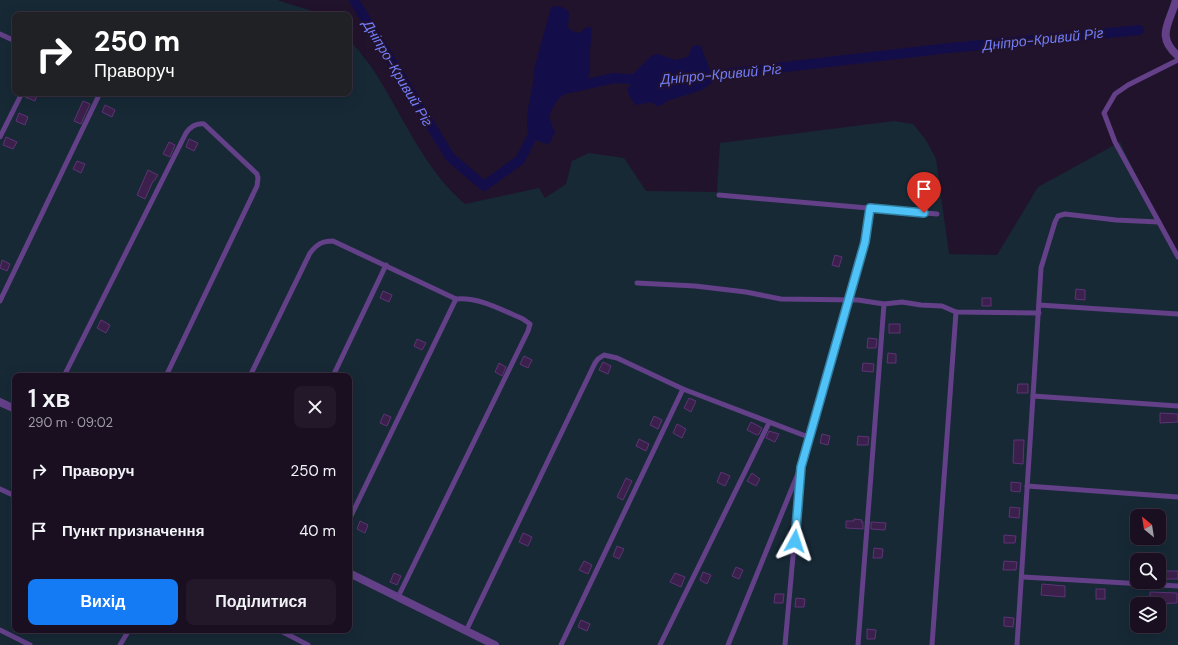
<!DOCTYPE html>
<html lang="uk">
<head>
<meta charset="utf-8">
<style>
	body { margin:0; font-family:"DM Sans",sans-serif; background:#23172a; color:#f1f3f6; height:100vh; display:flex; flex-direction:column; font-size:15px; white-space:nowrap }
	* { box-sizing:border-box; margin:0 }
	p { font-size:13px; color:#9f9ca5 }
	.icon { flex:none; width:22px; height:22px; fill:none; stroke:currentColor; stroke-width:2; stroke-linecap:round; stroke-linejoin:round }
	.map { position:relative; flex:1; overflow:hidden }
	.panel { position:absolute; left:12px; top:373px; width:340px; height:260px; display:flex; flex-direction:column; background:#1a0e21; border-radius:8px; box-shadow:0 4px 16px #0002,0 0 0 1px #382e3f }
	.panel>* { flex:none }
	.hud { position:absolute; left:12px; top:12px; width:340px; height:84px; border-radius:8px; box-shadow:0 4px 16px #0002,0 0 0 1px #382e3f; background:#202124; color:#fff; overflow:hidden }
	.needle { width:26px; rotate:330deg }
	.fabs { position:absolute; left:1130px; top:509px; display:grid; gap:8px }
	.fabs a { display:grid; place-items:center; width:36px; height:36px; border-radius:8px; background:#1a0e21; box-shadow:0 4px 16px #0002,0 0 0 1px #382e3f; font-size:20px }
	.pin { position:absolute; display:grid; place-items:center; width:34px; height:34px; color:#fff; margin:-41px -17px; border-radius:50% 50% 50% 0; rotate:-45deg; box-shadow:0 0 4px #0007 }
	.pin .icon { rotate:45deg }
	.me { position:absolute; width:44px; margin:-22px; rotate:5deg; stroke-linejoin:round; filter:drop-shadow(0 0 3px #0008) }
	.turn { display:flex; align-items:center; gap:14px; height:84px; padding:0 16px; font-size:18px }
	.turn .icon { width:52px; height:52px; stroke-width:2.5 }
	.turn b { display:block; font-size:28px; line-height:34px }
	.round { display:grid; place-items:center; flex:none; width:42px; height:42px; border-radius:8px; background:#23172a }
	.head { display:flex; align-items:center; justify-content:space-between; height:68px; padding:0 16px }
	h1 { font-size:24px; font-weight:600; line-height:30px }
	.button { display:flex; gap:8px; margin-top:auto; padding:8px 16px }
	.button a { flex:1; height:46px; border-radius:8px; background:#147bf5; color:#fff; font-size:16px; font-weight:600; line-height:46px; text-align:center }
	.button a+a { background:#23172a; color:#f1f3f6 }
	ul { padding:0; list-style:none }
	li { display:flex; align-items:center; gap:12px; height:60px; padding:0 16px }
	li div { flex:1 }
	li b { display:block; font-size:15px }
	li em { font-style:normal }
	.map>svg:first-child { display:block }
	.green { fill:#162935; fill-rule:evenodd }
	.water { fill:#130e4a }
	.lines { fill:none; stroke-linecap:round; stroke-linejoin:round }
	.canal { stroke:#130e4a; stroke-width:10 }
	.building { fill:#3c204c; stroke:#5e3377 }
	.lane { stroke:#634088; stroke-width:5 }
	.street { stroke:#634088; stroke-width:8 }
	.route-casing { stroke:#337fa1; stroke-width:10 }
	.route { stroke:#4fc3f7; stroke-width:7 }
	.labels { text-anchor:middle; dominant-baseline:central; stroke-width:4; stroke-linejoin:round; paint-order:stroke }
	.water-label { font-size:14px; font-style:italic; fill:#727ef9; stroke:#22132c }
</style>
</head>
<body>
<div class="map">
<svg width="1178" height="645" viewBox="0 0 1178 645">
	<rect width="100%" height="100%" fill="#22132c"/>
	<path class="green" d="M0 0H277L325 15H15V93H349V39C357 49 367 60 374 71 402 114 425 171 465 204L539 188 545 198 566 184 572 161 589 153 624 158 646 191 717 192 720 143 894 121 913 124 926 140 936 159 949 254 997 255 1038 187 1120 142 1159 222 1178 257V645H0ZM15 376H349V630H15ZM1137 516H1159V538H1137ZM1137 560H1159V582H1137ZM1137 604H1159V626H1137Z"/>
	<g class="water">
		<path d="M559 6 568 10 569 16 568 27 572 31 580 33 585 28 591 27C592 38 590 45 590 55 590 63 591 72 588 79 582 89 571 91 562 96 557 99 550 111 550 117 550 121 553 128 555 132L549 144C544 143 536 141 532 137 519 125 536 85 534 69L551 7Z"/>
		<path d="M696 45 701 46 714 81 702 90 667 101 662 105 656 106 652 102 637 105C632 101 628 95 627 88L632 84 634 73 651 56 658 54 675 60 688 57 692 47Z"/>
	</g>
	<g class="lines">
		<g class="canal">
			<polyline points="354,0 450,157 484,186 520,160 538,125"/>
			<polyline points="698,77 949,48 1139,30"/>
			<polyline points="570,88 614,78 646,80"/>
		</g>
	</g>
	<g class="building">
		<polygon points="26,93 38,93 35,101 25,97"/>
		<polygon points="83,101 90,104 81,124 74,121"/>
		<polygon points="105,105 115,110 112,117 102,112"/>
		<polygon points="19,113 28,117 25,125 16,121"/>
		<polygon points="6,137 17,142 13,149 3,145"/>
		<polygon points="189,139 198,143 194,151 186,147"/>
		<polygon points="169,142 175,145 170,157 163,154"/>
		<polygon points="77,161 85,164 81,173 73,169"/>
		<polygon points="148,170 158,175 154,181 153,181 145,199 137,195"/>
		<polygon points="835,255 842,257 839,267 832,265"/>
		<polygon points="2,260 10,264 7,271 0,268"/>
		<polygon points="1076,289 1085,290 1085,300 1075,299"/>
		<polygon points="383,291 392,295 389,302 380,298"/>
		<rect x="982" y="298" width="9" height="8"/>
		<polygon points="101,320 110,325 106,333 97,328"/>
		<rect x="889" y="324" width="11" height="9"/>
		<polygon points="868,338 877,339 876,348 867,348"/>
		<polygon points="417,339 426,343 422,350 414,346"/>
		<polygon points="888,353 896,354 896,363 887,363"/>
		<polygon points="524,356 532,360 528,368 520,364"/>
		<polygon points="603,362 611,366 608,374 599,370"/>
		<polygon points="499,363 506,367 502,376 495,372"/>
		<polygon points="863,363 874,364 873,372 862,371"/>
		<polygon points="1018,384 1028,384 1028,393 1017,393"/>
		<polygon points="689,398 696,401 691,412 684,408"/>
		<polygon points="1160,413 1178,414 1178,422 1160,423"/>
		<polygon points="384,414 391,417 387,426 380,423"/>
		<polygon points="654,416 662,420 658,429 650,425"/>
		<polygon points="751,422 762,428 759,434 757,435 747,430"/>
		<polygon points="677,424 686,429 682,438 673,433"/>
		<polygon points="769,431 779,434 775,442 766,438"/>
		<polygon points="822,434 830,436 828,445 820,443"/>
		<polygon points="858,436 869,437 868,445 857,445"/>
		<polygon points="639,439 649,444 646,451 636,446"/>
		<polygon points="1014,440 1024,440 1023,464 1013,463"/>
		<polygon points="721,472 730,476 725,486 717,482"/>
		<polygon points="752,473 760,479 756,486 747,481"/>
		<polygon points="626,478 632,481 623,500 617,497"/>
		<polygon points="1011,482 1021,483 1020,492 1011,491"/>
		<polygon points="1010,507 1020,508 1019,518 1009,517"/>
		<polygon points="854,519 862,520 861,522 863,522 863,529 846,528 846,521 854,521"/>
		<polygon points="360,521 368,525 365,533 357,529"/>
		<polygon points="871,522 886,523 885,530 871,529"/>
		<polygon points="523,533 532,537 528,546 519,542"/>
		<polygon points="1004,535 1016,536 1015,543 1004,543"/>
		<polygon points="617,546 624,549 619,559 613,556"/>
		<polygon points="874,548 883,549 882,558 873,558"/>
		<polygon points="584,561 592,565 588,574 579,570"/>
		<polygon points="1004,561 1017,562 1016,570 1003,570"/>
		<polygon points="736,567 743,570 739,579 732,576"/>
		<rect x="1159" y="571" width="19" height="8"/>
		<polygon points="703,572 711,575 707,584 700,580"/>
		<polygon points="394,573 401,576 397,585 390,582"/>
		<polygon points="675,573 685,577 681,587 670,582"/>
		<polygon points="1042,584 1065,586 1065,597 1041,595"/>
		<rect x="1096" y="589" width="9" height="10"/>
		<polygon points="1150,592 1177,593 1177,603 1150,604"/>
		<polygon points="775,594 784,594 783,603 774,603"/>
		<polygon points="796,598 805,599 804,607 795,607"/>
		<polygon points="1004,617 1014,618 1013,627 1004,626"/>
		<polygon points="581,620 590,624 587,631 578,627"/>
		<polygon points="867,629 876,630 875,639 867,639"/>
	</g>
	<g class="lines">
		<g class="lane">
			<polyline points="0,34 15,41"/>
			<polyline points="1178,60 1128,85 1115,94 1104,113 1115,142 1178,257"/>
			<polyline points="0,137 22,93"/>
			<polyline points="719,195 937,214"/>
			<polyline points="637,283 695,286 746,292 781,299 858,300 884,304 902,302 921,305 942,306 956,312 1039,313"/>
			<polyline points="0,301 100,93"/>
			<polyline points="1039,305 1178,314"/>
			<path d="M64 376 186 133C191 126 196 123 204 124L257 174 258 178 257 186 166 376"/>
			<path d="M250 376 310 253C317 244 322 241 333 241L456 299C480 297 502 310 523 319L530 324 528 331 398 597"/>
			<polyline points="333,376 386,265"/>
			<polyline points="1033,396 1041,268 1055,222 1058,216 1065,214 1116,220 1159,222"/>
			<polyline points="1027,486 1178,497"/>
			<polyline points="0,489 15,496"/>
			<polyline points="349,520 456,299"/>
			<polyline points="1023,577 1178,586"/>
			<polyline points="0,630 30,645"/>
			<polyline points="279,630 308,645"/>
			<polyline points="466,631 595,363 598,359 604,355 617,358 683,389 811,438"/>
			<polyline points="120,645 129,630"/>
			<polyline points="561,645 683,389"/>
			<polyline points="660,645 769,423"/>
			<polyline points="728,645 799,471"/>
			<polyline points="785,645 801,467 865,242 870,207"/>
			<polyline points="858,645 884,304"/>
			<polyline points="932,645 956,312"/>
			<polyline points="1017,645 1033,396 1178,406"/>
		</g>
		<g class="street">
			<path d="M1176 0C1170 23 1155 36 1178 56"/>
			<polyline points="0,402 15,409"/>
			<polyline points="349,573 495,645"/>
		</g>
	</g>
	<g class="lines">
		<defs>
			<polyline id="route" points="795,541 801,467 865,242 870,208 924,213"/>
		</defs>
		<use href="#route" class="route-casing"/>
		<use href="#route" class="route"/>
	</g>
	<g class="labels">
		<g class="water-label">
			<text transform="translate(1043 39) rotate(-6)">Дніпро-Кривий Ріг</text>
			<text transform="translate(398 73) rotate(59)">Дніпро-Кривий Ріг</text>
			<text transform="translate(721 74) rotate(-5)">Дніпро-Кривий Ріг</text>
		</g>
	</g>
</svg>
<div class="fabs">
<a><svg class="needle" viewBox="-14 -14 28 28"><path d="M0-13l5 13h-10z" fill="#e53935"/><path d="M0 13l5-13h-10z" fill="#9f9ca5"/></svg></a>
<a><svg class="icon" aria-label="search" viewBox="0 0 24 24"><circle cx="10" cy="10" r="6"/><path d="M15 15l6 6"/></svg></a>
<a><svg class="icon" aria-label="layers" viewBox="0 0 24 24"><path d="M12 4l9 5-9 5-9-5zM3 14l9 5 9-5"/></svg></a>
</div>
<div class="pin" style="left:924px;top:213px;background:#d93025"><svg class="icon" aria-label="arrive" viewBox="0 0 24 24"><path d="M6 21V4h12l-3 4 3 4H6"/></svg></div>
<svg class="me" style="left:795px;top:541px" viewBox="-20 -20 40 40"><path d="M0-17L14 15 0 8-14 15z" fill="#4fc3f7" stroke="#fff" stroke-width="4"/></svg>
<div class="hud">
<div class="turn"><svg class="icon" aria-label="right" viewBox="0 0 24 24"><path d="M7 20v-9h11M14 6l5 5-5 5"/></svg><div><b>250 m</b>Праворуч</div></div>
</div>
<section class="panel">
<div class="head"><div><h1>1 хв</h1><p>290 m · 09:02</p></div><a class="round"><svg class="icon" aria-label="close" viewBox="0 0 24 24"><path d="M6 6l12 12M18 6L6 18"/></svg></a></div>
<ul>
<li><svg class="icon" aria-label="right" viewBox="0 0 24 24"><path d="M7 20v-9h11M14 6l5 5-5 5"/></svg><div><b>Праворуч</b></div><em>250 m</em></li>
<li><svg class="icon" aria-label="arrive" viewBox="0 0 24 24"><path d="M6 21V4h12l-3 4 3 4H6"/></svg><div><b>Пункт призначення</b></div><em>40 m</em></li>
</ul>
<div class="button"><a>Вихід</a><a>Поділитися</a></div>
</section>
</div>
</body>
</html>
